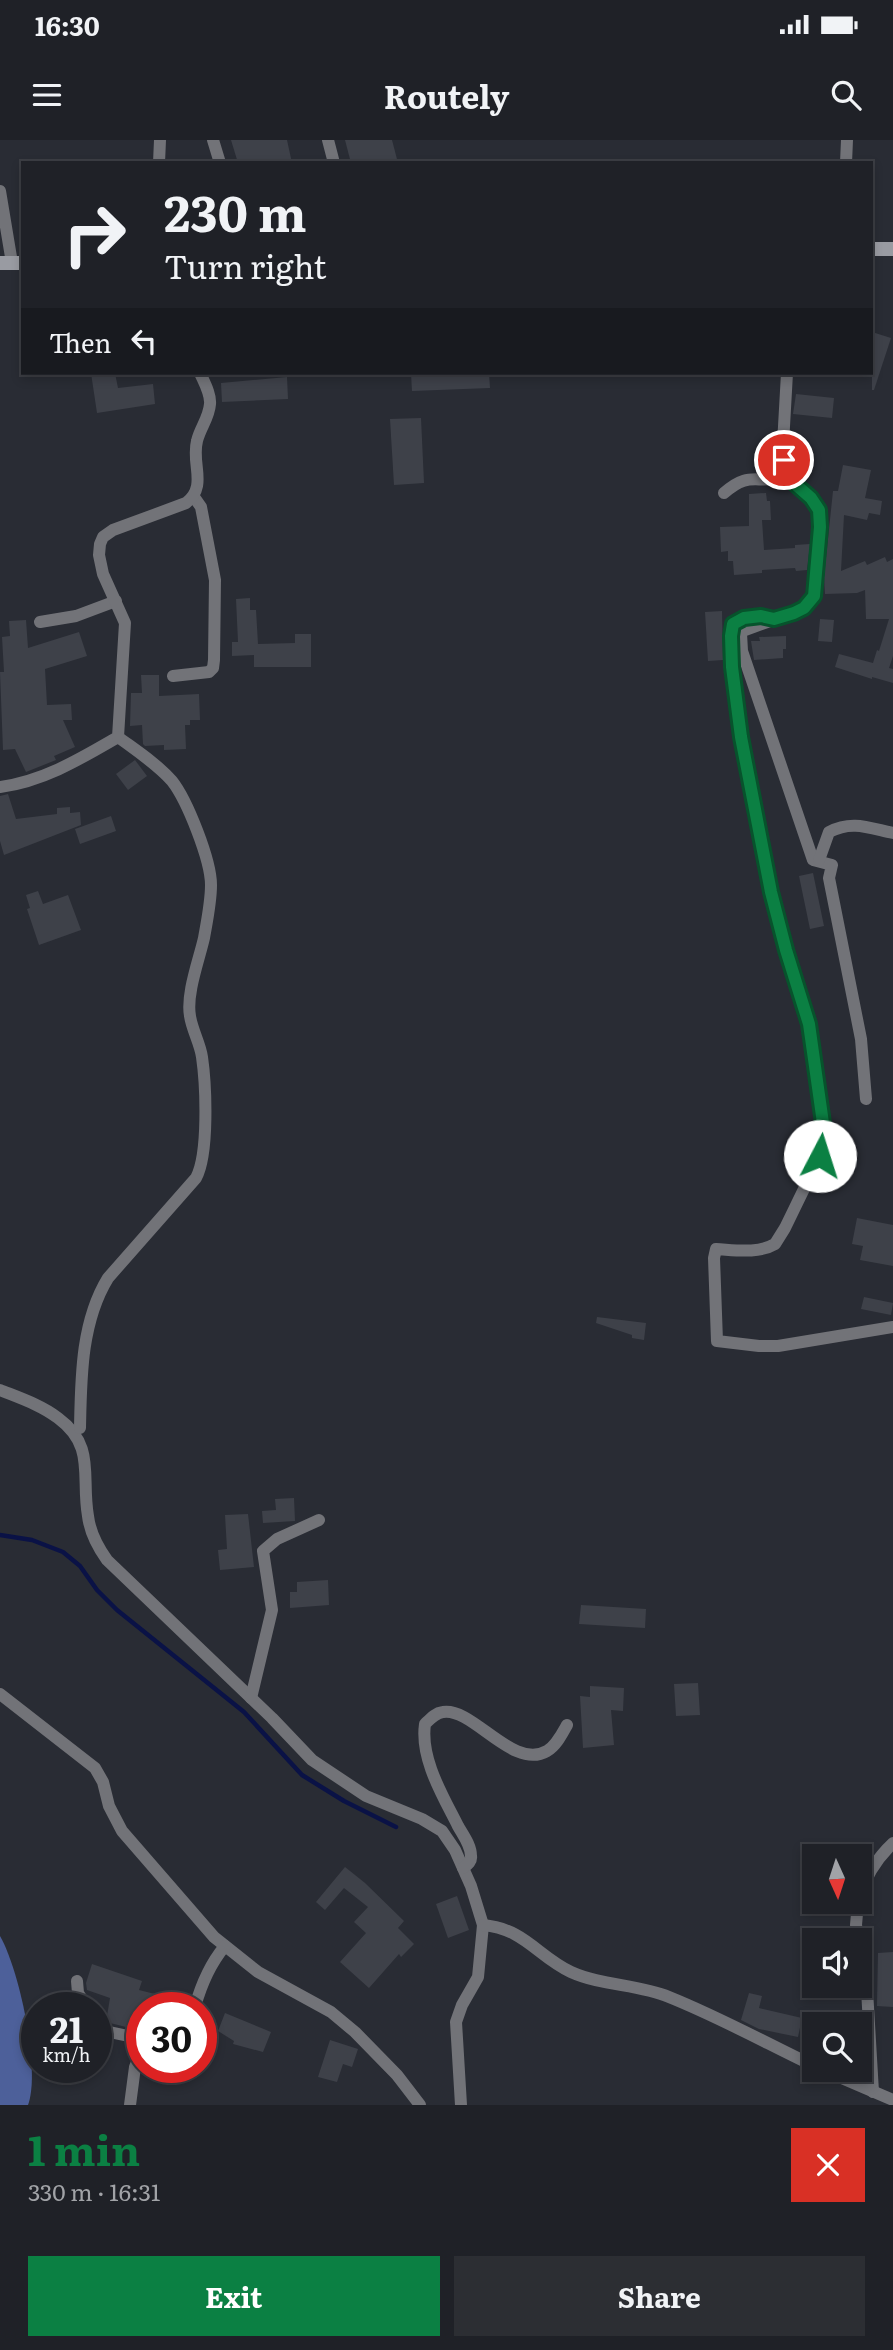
<!DOCTYPE html>
<html lang="en">
<head>
<meta charset="utf-8">
<style>
	body { margin:0; font-family:Literata,serif; background:#2c2e33; color:#f1f3f6; height:100vh; display:flex; flex-direction:column; font-size:26px; white-space:nowrap }
	* { box-sizing:border-box; margin:0 }
	p { font-size:23px; color:#a1a3a7 }
	.icon { flex:none; width:38px; height:38px; fill:none; stroke:currentColor; stroke-width:2; stroke-linecap:round; stroke-linejoin:round }
	.map { position:relative; height:1965px; overflow:hidden }
	.drawer { display:flex; flex-direction:column; background:#1f2127; flex:1 }
	.drawer>* { flex:none }
	.top-card { position:absolute; left:21px; top:21px; width:852px; height:214px; border-radius:0px; box-shadow:0 4px 10px #0003,0 0 0 2px #3c3e44; background:#1f2127; color:#f1f3f6; overflow:hidden }
	.needle { width:46px; rotate:177deg }
	.buttons { position:absolute; left:802px; top:1704px; display:grid; gap:14px }
	.buttons a { display:grid; place-items:center; width:70px; height:70px; border-radius:0px; background:#1f2127; box-shadow:0 4px 10px #0003,0 0 0 2px #3c3e44; font-size:35px }
	.speed { position:absolute; left:21px; top:1852px; display:flex; gap:14px; font-size:35px; font-weight:700; text-align:center }
	.speed>* { display:grid; place-content:center; width:91px; height:91px; border-radius:50%; background:#1f2127; box-shadow:0 4px 10px #0003,0 0 0 2px #3c3e44; line-height:1 }
	.speed small { font-size:18px; font-weight:400 }
	.speed .limit { border:10px solid #d22; background:#fff; color:#111 }
	.pin { position:absolute; display:grid; place-items:center; width:60px; height:60px; color:#fff; margin:-30px; border:4px solid #fff; border-radius:50%; box-shadow:0 2px 7px #0007 }
	.me { position:absolute; width:77px; margin:-38px; rotate:5deg; stroke-linejoin:round; filter:drop-shadow(0 0 5px #0008) }
	.turn { display:flex; align-items:center; gap:24px; height:147px; padding:0 28px; font-size:32px }
	.turn .icon { width:91px; height:91px; stroke-width:2.5 }
	.turn b { display:block; font-size:49px; line-height:60px }
	.then { display:flex; align-items:center; height:66px; padding:0 28px; background:#0003; gap:14px; font-size:26px }
	.round { display:grid; place-items:center; flex:none; width:74px; height:74px; border-radius:0px; background:#2c2e33 }
	.overview { display:flex; align-items:center; justify-content:space-between; height:119px; padding:0 28px }
	h1 { font-size:42px; font-weight:700; line-height:52px; color:#0b8043 }
	.primary-button { display:flex; gap:14px; margin-top:auto; padding:14px 28px }
	.primary-button a { flex:1; height:80px; border-radius:0px; background:#0b8043; color:#fff; font-size:28px; font-weight:700; line-height:80px; text-align:center }
	.primary-button a+a { background:#2c2e33; color:#f1f3f6 }
	.status { display:flex; justify-content:space-between; align-items:center; height:49px; padding:0 35px; background:#1f2127; direction:ltr }
	.status svg { height:19px; fill:currentColor }
	header { display:flex; justify-content:space-between; align-items:center; height:91px; padding:0 28px; background:#1f2127; font-size:32px; font-weight:700 }
	.map>svg:first-child { display:block }
	.forest { fill:#4d609a }
	.lines { fill:none; stroke-linecap:round; stroke-linejoin:round }
	.stream { stroke:#0a1246; stroke-width:4.5 }
	.building { fill:#3e4149 }
	.street { stroke:#727378; stroke-width:12 }
	.secondary { stroke:#999ba2; stroke-width:14 }
	.route-casing { stroke:#07532c; stroke-width:18 }
	.route { stroke:#0b8043; stroke-width:12 }
</style>
</head>
<body>
<div class="status"><b>16:30</b><svg viewBox="0 0 49 12"><path d="M0 12V9h3v3zM5 12V6h3v6zM10 12V3h3v9zM15 12V0h3v12zM26 1h20v11H26zM47 4h2v5h-2z"/></svg></div>
<header><svg class="icon" aria-label="menu" viewBox="0 0 24 24"><path d="M4 6h16M4 12h16M4 18h16"/></svg>Routely<svg class="icon" aria-label="search" viewBox="0 0 24 24"><circle cx="10" cy="10" r="6"/><path d="M15 15l6 6"/></svg></header>
<div class="map">
<svg width="893" height="1965" viewBox="0 0 893 1965">
	<rect width="100%" height="100%" fill="#292c34"/>
	<path class="forest" d="M0 1796C19 1829 41 1929 28 1965H0Z"/>
	<g class="lines">
		<polyline class="stream" points="0,1395 32,1400 63,1412 80,1426 97,1450 117,1470 244,1572 302,1635 344,1661 396,1687"/>
	</g>
	<g class="building">
		<polygon points="231,0 287,0 292,23 238,23"/>
		<polygon points="345,0 392,0 398,23 351,23"/>
		<polygon points="872,192 891,198 874,250 872,250"/>
		<polygon points="91,233 115,233 118,248 153,244 155,264 97,273"/>
		<polygon points="489,233 490,248 412,251 411,234"/>
		<polygon points="287,237 288,259 222,262 221,243"/>
		<polygon points="796,254 834,258 832,278 793,274"/>
		<polygon points="421,278 424,343 394,345 390,279"/>
		<polygon points="843,325 871,330 865,358 882,361 880,375 869,373 867,380 844,375 841,431 865,421 867,425 885,417 887,422 893,419 893,516 889,528 893,529 893,543 872,537 872,539 835,527 839,514 873,523 877,510 879,511 889,479 866,479 865,450 857,453 825,454 824,437 833,351 838,351"/>
		<polygon points="766,353 767,361 770,361 771,380 762,380 764,410 795,408 795,405 810,404 807,430 796,431 795,428 762,430 762,433 734,435 733,421 728,421 728,411 721,412 720,387 749,386 749,354"/>
		<polygon points="250,458 250,470 256,470 258,504 295,503 295,494 311,494 311,527 254,527 254,515 232,516 232,502 238,502 236,459"/>
		<polygon points="722,471 723,520 708,521 705,472"/>
		<polygon points="820,479 834,480 832,502 818,501"/>
		<polygon points="26,480 28,508 79,492 87,516 45,529 47,565 71,564 72,580 63,580 75,607 54,616 56,620 26,632 15,609 3,610 0,532 4,532 2,497 10,496 9,481"/>
		<polygon points="786,496 786,509 783,509 783,518 754,520 751,501 760,501 759,497"/>
		<polygon points="141,535 159,535 159,556 199,554 200,580 190,580 190,585 185,585 186,609 164,610 164,605 145,606 143,604 142,585 130,586 131,553 142,553"/>
		<polygon points="135,620 147,636 128,650 116,634"/>
		<polygon points="8,654 16,679 57,674 57,668 70,667 70,673 80,672 81,685 4,715 0,701 0,656"/>
		<polygon points="111,676 116,691 80,704 75,689"/>
		<polygon points="813,733 824,786 810,789 799,736"/>
		<polygon points="38,751 43,764 68,755 81,790 39,805 27,769 30,768 26,755"/>
		<polygon points="857,1078 893,1085 893,1126 860,1120 863,1106 852,1104"/>
		<polygon points="864,1157 893,1163 891,1175 861,1169"/>
		<polygon points="597,1177 646,1183 644,1200 632,1198 632,1195 596,1183"/>
		<polygon points="294,1358 295,1381 263,1383 262,1371 276,1370 275,1359"/>
		<polygon points="248,1374 254,1427 220,1430 218,1410 227,1409 225,1375"/>
		<polygon points="328,1440 329,1465 290,1468 290,1452 297,1452 297,1442"/>
		<polygon points="581,1465 646,1469 645,1488 579,1484"/>
		<polygon points="698,1543 700,1575 676,1576 674,1544"/>
		<polygon points="590,1546 624,1548 623,1571 611,1570 614,1605 583,1608 580,1556 590,1557"/>
		<polygon points="345,1727 365,1743 404,1781 398,1788 414,1804 401,1817 399,1814 369,1848 340,1822 366,1793 354,1782 368,1767 344,1748 325,1770 316,1762"/>
		<polygon points="457,1756 469,1790 448,1798 436,1764"/>
		<polygon points="893,1812 893,1867 877,1866 878,1813"/>
		<polygon points="92,1824 142,1841 139,1850 187,1862 186,1867 142,1867 142,1891 106,1882 110,1858 87,1850 86,1843"/>
		<polygon points="749,1853 762,1856 759,1868 802,1878 798,1897 759,1889 741,1880"/>
		<polygon points="225,1873 271,1892 263,1912 233,1904 234,1901 218,1891"/>
		<polygon points="330,1900 358,1909 352,1927 343,1924 337,1942 318,1937"/>
	</g>
	<g class="lines">
		<g class="street">
			<polyline points="213,0 220,23"/>
			<polyline points="328,0 334,23"/>
			<polyline points="159,23 160,0"/>
			<polyline points="846,23 847,0"/>
			<polyline points="0,51 12,123"/>
			<polyline points="787,233 783,304 786,336 811,358 819,370 820,387 814,456 804,469 745,490 741,493 742,511 813,720 832,725 829,738 861,899 866,959"/>
			<path d="M724 353C751 329 757 346 786 336"/>
			<path d="M774 479C761 476 744 474 733 484L731 506 733 548 741 597 771 752 786 810 809 884 823 983V1005L820 1016 785 1088 775 1104C758 1114 735 1110 716 1109L714 1118 717 1201 759 1206H778L893 1187"/>
			<polyline points="40,482 76,476 116,461"/>
			<polyline points="173,536 209,532 213,528 214,520 215,440 201,367 194,357"/>
			<path d="M0 647C44 641 80 619 118 597L125 483 103 434 99 415 100 404 103 397 113 390 186 363C208 346 191 324 197 301 200 288 209 278 210 264 211 254 204 242 200 233"/>
			<path d="M819 720 829 692C852 680 869 688 893 693"/>
			<path d="M0 1250C20 1258 41 1265 58 1278 96 1306 81 1336 88 1376 90 1393 97 1406 107 1420L272 1578 312 1620 366 1656 422 1679 442 1691 455 1710 471 1746 483 1785 478 1837 462 1865 456 1882 461 1965"/>
			<path d="M80 1288C81 1238 81 1182 108 1138L196 1038C209 1014 206 945 202 917 200 903 192 890 190 876 186 854 199 820 204 798 207 781 211 762 211 745 211 720 187 660 172 641 157 624 137 611 118 597"/>
			<polyline points="0,1554 95,1628 103,1642 109,1666 122,1691 214,1797 258,1832 331,1872 355,1892 397,1935 420,1965"/>
			<polyline points="251,1558 272,1470 263,1411 277,1399 319,1380"/>
			<path d="M463 1728C467 1725 472 1722 471 1716 471 1705 463 1695 458 1686 443 1656 420 1619 425 1584 430 1579 435 1573 443 1572 473 1567 513 1631 547 1611 556 1606 562 1594 567 1585"/>
			<path d="M859 1757C866 1735 876 1719 893 1703"/>
			<polyline points="858,1762 856,1785 859,1801"/>
			<path d="M483 1785C525 1789 537 1816 571 1832 602 1846 638 1844 669 1857 719 1877 766 1903 814 1926"/>
			<polyline points="859,1805 867,1850 873,1952"/>
			<polyline points="77,1841 78,1853 87,1867"/>
			<path d="M195 1867C201 1845 210 1824 225 1806"/>
			<polyline points="96,1884 100,1890 133,1897 140,1911"/>
			<polyline points="823,1930 893,1960"/>
			<polyline points="130,1965 135,1927 142,1910"/>
		</g>
		<g class="secondary">
			<polyline points="872,109 893,109"/>
			<polyline points="0,123 23,123"/>
		</g>
	</g>
	<g class="lines">
		<defs>
			<polyline id="route" points="784,320 786,336 811,358 819,370 820,387 814,456 804,468 794,473 774,479 761,476 744,478 733,484 731,496 732,527 741,597 771,752 786,810 809,884 823,983 823,1005 820,1016"/>
		</defs>
		<use href="#route" class="route-casing"/>
		<use href="#route" class="route"/>
	</g>
</svg>
<div class="buttons">
<a><svg class="needle" viewBox="-14 -14 28 28"><path d="M0-13l5 13h-10z" fill="#e53935"/><path d="M0 13l5-13h-10z" fill="#a1a3a7"/></svg></a>
<a><svg class="icon" aria-label="sound" viewBox="0 0 24 24"><path d="M4 9h4l5-4v14l-5-4H4zM17 9q2 3 0 6"/></svg></a>
<a><svg class="icon" aria-label="search" viewBox="0 0 24 24"><circle cx="10" cy="10" r="6"/><path d="M15 15l6 6"/></svg></a>
</div>
<div class="speed"><div>21<small>km/h</small></div><div class="limit">30</div></div>
<div class="pin" style="left:784px;top:320px;background:#d93025"><svg class="icon" aria-label="arrive" viewBox="0 0 24 24"><path d="M6 21V4h12l-3 4 3 4H6"/></svg></div>
<svg class="me" style="left:820px;top:1016px" viewBox="-20 -20 40 40"><circle r="19" fill="#fff"/><path d="M0-13L10 11 0 6-10 11z" fill="#0b8043"/></svg>
<div class="top-card">
<div class="turn"><svg class="icon" aria-label="right" viewBox="0 0 24 24"><path d="M7 20v-9h11M14 6l5 5-5 5"/></svg><div><b>230 m</b>Turn right</div></div>
<div class="then">Then<svg class="icon" aria-label="left" viewBox="0 0 24 24"><path d="M17 20v-9H6M10 6l-5 5 5 5"/></svg></div>
</div>
</div>
<section class="drawer">
<div class="overview"><div><h1>1 min</h1><p>330 m · 16:31</p></div><a class="round" style="background:#d93025;color:#fff"><svg class="icon" aria-label="close" viewBox="0 0 24 24"><path d="M6 6l12 12M18 6L6 18"/></svg></a></div>
<div class="primary-button"><a>Exit</a><a>Share</a></div>
</section>
</body>
</html>
